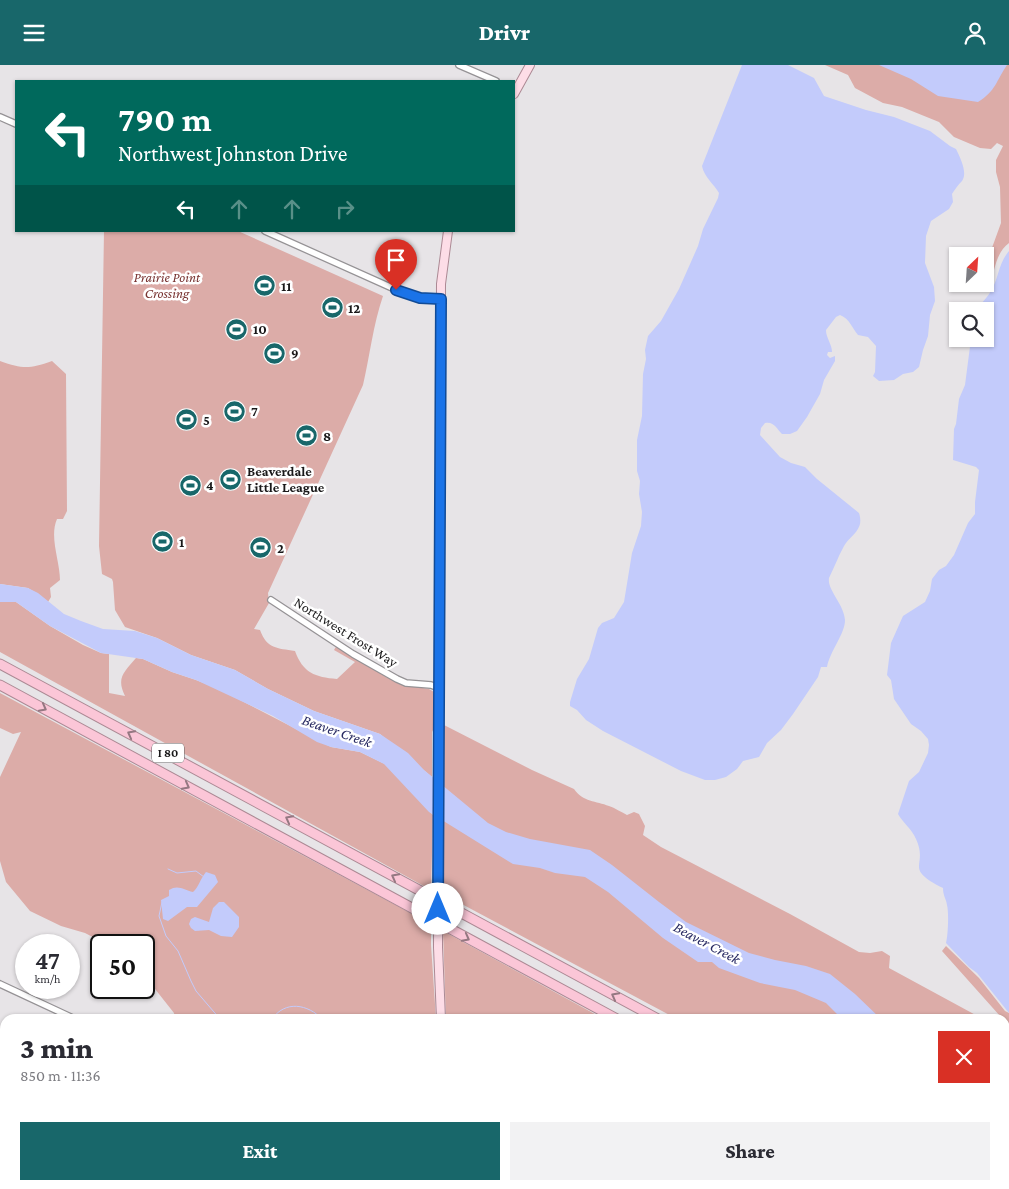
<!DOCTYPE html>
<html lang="en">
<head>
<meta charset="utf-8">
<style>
	body { margin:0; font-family:"Crimson Pro",serif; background:#f2f2f3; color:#2b2b33; height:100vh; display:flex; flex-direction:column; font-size:19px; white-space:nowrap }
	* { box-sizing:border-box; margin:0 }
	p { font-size:16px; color:#7c7c81 }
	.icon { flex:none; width:28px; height:28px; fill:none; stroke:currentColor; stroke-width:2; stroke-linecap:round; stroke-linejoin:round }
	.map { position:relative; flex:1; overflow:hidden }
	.drawer { position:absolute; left:0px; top:949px; width:1010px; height:176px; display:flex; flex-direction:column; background:#fff; border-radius:15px 15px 0 0; box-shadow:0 1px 4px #0004 }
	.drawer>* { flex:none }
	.guide { position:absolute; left:15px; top:15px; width:500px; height:152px; border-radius:0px; box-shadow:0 1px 4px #0004; background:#00695c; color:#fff; overflow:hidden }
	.needle { width:32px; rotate:25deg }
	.controls { position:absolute; left:949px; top:182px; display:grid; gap:10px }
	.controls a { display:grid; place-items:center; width:45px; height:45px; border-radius:0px; background:#fff; box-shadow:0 1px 4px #0004; font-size:25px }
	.speed { position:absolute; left:15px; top:869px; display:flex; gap:10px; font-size:25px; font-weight:700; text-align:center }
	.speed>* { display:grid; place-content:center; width:65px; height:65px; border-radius:50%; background:#fff; box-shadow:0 1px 4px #0004; line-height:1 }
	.speed small { font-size:12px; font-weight:400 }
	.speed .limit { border:2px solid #111; border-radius:8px; background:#fff; color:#111 }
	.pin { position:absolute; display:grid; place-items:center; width:42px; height:42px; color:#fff; margin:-51px -21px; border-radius:50% 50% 50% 0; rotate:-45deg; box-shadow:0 0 5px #0007 }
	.pin .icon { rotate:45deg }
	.me { position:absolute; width:55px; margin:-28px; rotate:0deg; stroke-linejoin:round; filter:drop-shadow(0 0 4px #0008) }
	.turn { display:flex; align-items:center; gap:18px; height:105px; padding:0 20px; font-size:22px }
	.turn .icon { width:65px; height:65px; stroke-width:2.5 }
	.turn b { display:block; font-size:35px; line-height:42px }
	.lanes { display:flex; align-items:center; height:48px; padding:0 20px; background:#0003; justify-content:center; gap:25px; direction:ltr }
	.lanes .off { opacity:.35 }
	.round { display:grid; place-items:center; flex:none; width:52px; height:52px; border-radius:0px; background:#f2f2f3 }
	.overview { display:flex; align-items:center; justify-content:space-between; height:85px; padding:0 20px }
	h1 { font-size:30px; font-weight:800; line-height:38px }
	.button { display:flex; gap:10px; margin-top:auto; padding:10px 20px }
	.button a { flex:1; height:58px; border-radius:0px; background:#18676a; color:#fff; font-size:20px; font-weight:800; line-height:58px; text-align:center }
	.button a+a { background:#f2f2f3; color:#2b2b33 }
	header { display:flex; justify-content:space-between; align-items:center; height:65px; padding:0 20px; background:#18676a; color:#fff; font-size:22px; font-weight:800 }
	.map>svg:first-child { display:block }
	.green { fill:#dcaca8 }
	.water { fill:#c3cbfb }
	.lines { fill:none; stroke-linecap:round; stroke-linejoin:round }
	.stream { stroke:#c3cbfb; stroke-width:1 }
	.minor-casing { stroke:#959295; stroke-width:8 }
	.major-casing { stroke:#ac8994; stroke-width:10 }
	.highway-casing { stroke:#ac8994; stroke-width:11 }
	.minor { stroke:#fff; stroke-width:5.5 }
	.major { stroke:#fddde7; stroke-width:8 }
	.highway { stroke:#fbc6d7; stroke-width:9 }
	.major-bridge-casing { stroke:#ac8994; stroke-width:10; stroke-linecap:butt }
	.major-bridge { stroke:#fddde7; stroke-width:8 }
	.oneway { stroke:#957882 }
	.route-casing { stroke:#114b97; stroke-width:12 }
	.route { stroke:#1a73e8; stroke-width:9 }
	.labels { text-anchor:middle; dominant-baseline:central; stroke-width:5; stroke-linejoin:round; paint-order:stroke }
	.shield { fill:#fff; stroke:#5e5d5e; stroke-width:1 }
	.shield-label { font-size:12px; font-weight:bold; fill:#191819 }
	.park-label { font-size:14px; font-style:italic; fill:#783230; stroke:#fff }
	.poi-label { font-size:14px; font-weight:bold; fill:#191819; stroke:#fff; text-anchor:start }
	.street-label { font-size:14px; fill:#191819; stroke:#fff }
	.water-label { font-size:15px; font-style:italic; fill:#292b63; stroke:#fff }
</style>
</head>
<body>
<header><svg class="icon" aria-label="menu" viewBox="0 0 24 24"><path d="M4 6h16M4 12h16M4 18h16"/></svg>Drivr<svg class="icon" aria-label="person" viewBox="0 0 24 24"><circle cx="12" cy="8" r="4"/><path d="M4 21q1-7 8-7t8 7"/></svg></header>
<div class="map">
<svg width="1009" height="1124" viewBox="0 0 1009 1124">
	<rect width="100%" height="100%" fill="#e7e4e7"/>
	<g class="green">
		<path d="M825 0H1009V178C996 187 994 207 990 222L980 219H985V202L1001 158 1000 122 996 107V95L1003 81 997 78 991 84 980 83 954 72 939 57 902 42 883 38 855 23 848 10Z"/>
		<path d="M104 166H238L383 231C373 260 370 290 363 320L268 528 269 538 254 564 260 565C267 584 277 583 295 586 303 608 315 612 337 614L355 597 334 585 337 580 386 612 411 621 429 624 434 627V663L432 667V712L380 669 314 646 268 624 235 605 191 590 157 573 125 562 115 545 113 517 112 514 102 509 99 481Z"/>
		<path d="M0 296C23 304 29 304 52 296L66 309 67 446 63 454H57C49 472 60 496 60 515L50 523 51 532 48 537 28 523 0 519Z"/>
		<path d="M0 537H16L50 561 83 580 101 588 109 589V628L125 631C116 613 124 607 136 593L143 594 172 607 196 615 219 624 331 682 360 687 385 699 433 750 431 825 0 587Z"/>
		<polygon points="0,628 431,859 431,880 436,954 175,954 174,948 144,910 144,880 108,880 85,868 61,861 30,846 6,817 0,796 0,712 21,667 13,669 0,663"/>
		<path d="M444 660 532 705 574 724C583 737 596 736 609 741 615 743 621 747 627 750L634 747 639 749 645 761 643 770 661 782 790 849 859 887 870 888 882 886 890 891 889 903 983 954H677L443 829Z"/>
		<polygon points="443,866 604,954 446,954"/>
		<polygon points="946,881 979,913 1005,946 1009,948 1009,1124 995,1124 988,1120 1005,1120 1005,954 997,954 1000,951 942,886"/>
		<polygon points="306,1120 389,1120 394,1124 304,1124"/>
		<polygon points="464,1120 911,1120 919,1124 464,1124"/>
	</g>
	<g class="water">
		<path d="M742 0H788L814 13 824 31 866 45 894 52 930 66 950 81 956 84C960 92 968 108 962 116 958 120 955 124 952 129L953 137 949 144 931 156 926 171 925 198 934 222 935 236 930 250 928 271 923 285 919 302 913 307 903 309 894 315 879 316 873 311 875 307 876 281 868 272 858 270C852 263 850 254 840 250L836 252 826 265C826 273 832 279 832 287H828L827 290 830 293 835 291V296L824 315 820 329 807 352 797 366 790 369H782C777 364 774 356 765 358L761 363 760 370 780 392 791 398 805 402 817 414 859 448C865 466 849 470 843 483 838 492 834 503 829 513 827 525 844 539 845 555 845 569 830 586 827 602H821L818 612 793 649 781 665 767 678 759 692 743 696 737 704 726 712 715 715H705L681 706 603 666 586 655 577 645 570 641V637L577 614 589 594 598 563 602 558 614 553 624 537 632 488 641 461 642 447 639 429 640 416 637 406V375L642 351 643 309 646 294 645 285 648 271 661 256 679 224 698 181 703 164 718 133 719 128C714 119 704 112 702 101Z"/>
		<path d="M879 0H1007C996 16 996 26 978 37L938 31 911 14Z"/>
		<path d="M1009 186V948L977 908 969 902 946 878C948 871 949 847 947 840 946 833 943 831 943 823 902 802 929 802 916 774 912 764 903 758 898 749L909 716 919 707 928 688 929 680 928 674 921 666 911 659 894 634 891 615 887 610 891 578 903 551 925 537 930 526 932 514 939 505 946 501 954 490 968 458 975 449V437L979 405 976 402 953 395 954 364 956 359 959 334 965 320 971 274H985V246H978C981 236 986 235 991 226 999 213 998 199 1009 186Z"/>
		<polygon points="0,519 28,523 38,528 64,549 81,556 103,564 135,566 157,573 191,590 235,605 268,624 314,646 380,669 408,688 424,705 488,758 506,767 530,774 590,785 612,800 659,837 686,857 749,888 775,895 806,901 830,909 855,929 881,954 842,954 826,938 795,925 760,918 719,903 712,897 698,897 663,873 608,827 585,812 555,808 540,803 513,799 429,747 384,699 360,687 331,682 317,677 273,651 196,615 172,607 143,594 101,588 50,561 16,537 0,537"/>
		<path d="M206 807 215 810 218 817 197 842H187L168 856 163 854 161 835 169 831V825C178 819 184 825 193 827 199 822 200 814 206 807Z"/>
		<polygon points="219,837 224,837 239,852 239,862 232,872 221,871 209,865 195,866 191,863 189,859 191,854 195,852 209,857 213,843"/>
	</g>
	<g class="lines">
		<g class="stream">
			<polyline points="168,804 177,808 196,806 204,812"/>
			<polyline points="162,837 159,851 166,871 178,886 191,916 196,926 220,954"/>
			<path d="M272 954C285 935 308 939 322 954"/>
			<polyline points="640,1120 647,1124"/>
			<polyline points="741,1120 751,1124"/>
		</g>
		<defs>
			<g id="minor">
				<polyline points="459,0 496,16"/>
				<polyline points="0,52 16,59"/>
				<polyline points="265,166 399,226 420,233 441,234"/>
				<polyline points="271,535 353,589 397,614 406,618 431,620 439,623"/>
				<polyline points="0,919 75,954"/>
				<polyline points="190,1120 193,1124"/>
				<polyline points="91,1124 93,1120"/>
			</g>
			<g id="major">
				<polyline points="514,29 530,0"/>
				<polyline points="439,670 441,219 448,166"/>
				<polyline points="438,882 441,954"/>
				<polyline points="451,1120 451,1124"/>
			</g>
			<g id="highway">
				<polyline points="0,599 658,954"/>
				<polyline points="0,620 617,954"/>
				<polyline points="928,1120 935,1124"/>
				<polyline points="966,1120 973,1124"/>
			</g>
		</defs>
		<use href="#minor" class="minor-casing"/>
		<use href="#major" class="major-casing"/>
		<use href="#highway" class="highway-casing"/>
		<use href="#minor" class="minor"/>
		<use href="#major" class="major"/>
		<use href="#highway" class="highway"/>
		<defs>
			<polyline id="major-bridge" points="438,882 439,670"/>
		</defs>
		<use href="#major-bridge" class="major-bridge-casing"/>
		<use href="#major-bridge" class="major-bridge"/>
	</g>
	<defs><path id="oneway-chevron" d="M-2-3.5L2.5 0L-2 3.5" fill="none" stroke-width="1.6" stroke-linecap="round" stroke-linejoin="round" transform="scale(1.25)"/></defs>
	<g class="oneway">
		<use href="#oneway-chevron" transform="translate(43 643) rotate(28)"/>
		<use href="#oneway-chevron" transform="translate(131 669) rotate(-152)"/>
		<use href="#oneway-chevron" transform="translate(186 721) rotate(28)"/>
		<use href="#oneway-chevron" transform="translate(289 754) rotate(-152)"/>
		<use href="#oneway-chevron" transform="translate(395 812) rotate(-152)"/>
		<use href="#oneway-chevron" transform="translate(466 873) rotate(28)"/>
		<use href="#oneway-chevron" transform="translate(615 931) rotate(-152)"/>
	</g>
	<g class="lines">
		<defs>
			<polyline id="route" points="396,225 420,233 441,234 438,844"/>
		</defs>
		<use href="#route" class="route-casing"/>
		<use href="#route" class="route"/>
	</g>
	<defs>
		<symbol id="stadium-disc" viewBox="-11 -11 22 22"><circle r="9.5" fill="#18676a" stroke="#fff"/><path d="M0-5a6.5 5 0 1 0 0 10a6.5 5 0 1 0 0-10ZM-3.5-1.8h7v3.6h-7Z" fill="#fff"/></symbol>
	</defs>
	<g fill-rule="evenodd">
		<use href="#stadium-disc" x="252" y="208" width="25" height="25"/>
		<use href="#stadium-disc" x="320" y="230" width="25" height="25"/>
		<use href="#stadium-disc" x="224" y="252" width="25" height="25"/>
		<use href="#stadium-disc" x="262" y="276" width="25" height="25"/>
		<use href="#stadium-disc" x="222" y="334" width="25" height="25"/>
		<use href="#stadium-disc" x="174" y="342" width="25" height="25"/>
		<use href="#stadium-disc" x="294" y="358" width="25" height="25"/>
		<use href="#stadium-disc" x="218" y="402" width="25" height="25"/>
		<use href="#stadium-disc" x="178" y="408" width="25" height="25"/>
		<use href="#stadium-disc" x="150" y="464" width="25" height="25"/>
		<use href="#stadium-disc" x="248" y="470" width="25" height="25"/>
	</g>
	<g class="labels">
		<rect class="shield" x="152" y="678.5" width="32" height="19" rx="4"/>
		<g class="shield-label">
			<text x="168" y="688">I 80</text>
		</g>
		<g class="park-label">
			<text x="167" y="212">Prairie Point<tspan x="167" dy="16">Crossing</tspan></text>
		</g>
		<g class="poi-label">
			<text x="281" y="221">11</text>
			<text x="348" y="243">12</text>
			<text x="253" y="264">10</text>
			<text x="291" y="288">9</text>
			<text x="251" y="346">7</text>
			<text x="203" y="355">5</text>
			<text x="323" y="371">8</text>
			<text x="247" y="406">Beaverdale<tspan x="247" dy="16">Little League</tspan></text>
			<text x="206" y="420">4</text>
			<text x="179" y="477">1</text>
			<text x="277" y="483">2</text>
		</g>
		<g class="street-label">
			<text transform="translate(346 567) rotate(32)">Northwest Frost Way</text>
		</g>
		<g class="water-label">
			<text transform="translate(337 666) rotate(19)">Beaver Creek</text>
			<text transform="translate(707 878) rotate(28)">Beaver Creek</text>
		</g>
	</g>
</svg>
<div class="controls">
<a><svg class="needle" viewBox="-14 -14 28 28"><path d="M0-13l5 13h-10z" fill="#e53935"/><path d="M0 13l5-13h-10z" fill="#7c7c81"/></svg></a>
<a><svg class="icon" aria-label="search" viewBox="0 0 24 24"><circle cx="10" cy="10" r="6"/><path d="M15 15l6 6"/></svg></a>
</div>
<div class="speed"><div>47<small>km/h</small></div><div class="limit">50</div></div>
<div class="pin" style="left:396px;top:225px;background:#d93025"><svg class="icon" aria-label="arrive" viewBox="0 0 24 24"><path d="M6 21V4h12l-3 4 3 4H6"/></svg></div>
<svg class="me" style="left:438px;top:844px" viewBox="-20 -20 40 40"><circle r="19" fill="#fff"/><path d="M0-13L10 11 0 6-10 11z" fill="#1a73e8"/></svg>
<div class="guide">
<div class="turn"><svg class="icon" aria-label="left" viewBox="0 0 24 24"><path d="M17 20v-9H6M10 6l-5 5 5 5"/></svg><div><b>790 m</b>Northwest Johnston Drive</div></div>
<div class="lanes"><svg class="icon" aria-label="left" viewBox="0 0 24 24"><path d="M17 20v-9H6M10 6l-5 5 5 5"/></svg><svg class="icon off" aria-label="ahead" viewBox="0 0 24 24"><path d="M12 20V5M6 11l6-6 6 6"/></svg><svg class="icon off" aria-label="ahead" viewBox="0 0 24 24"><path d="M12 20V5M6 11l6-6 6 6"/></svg><svg class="icon off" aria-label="right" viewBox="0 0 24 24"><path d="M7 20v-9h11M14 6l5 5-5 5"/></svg></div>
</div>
<section class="drawer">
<div class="overview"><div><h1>3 min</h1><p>850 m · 11:36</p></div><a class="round" style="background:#d93025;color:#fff"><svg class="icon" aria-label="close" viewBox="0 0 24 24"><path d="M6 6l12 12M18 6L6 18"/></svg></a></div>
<div class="button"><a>Exit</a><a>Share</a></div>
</section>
</div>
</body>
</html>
